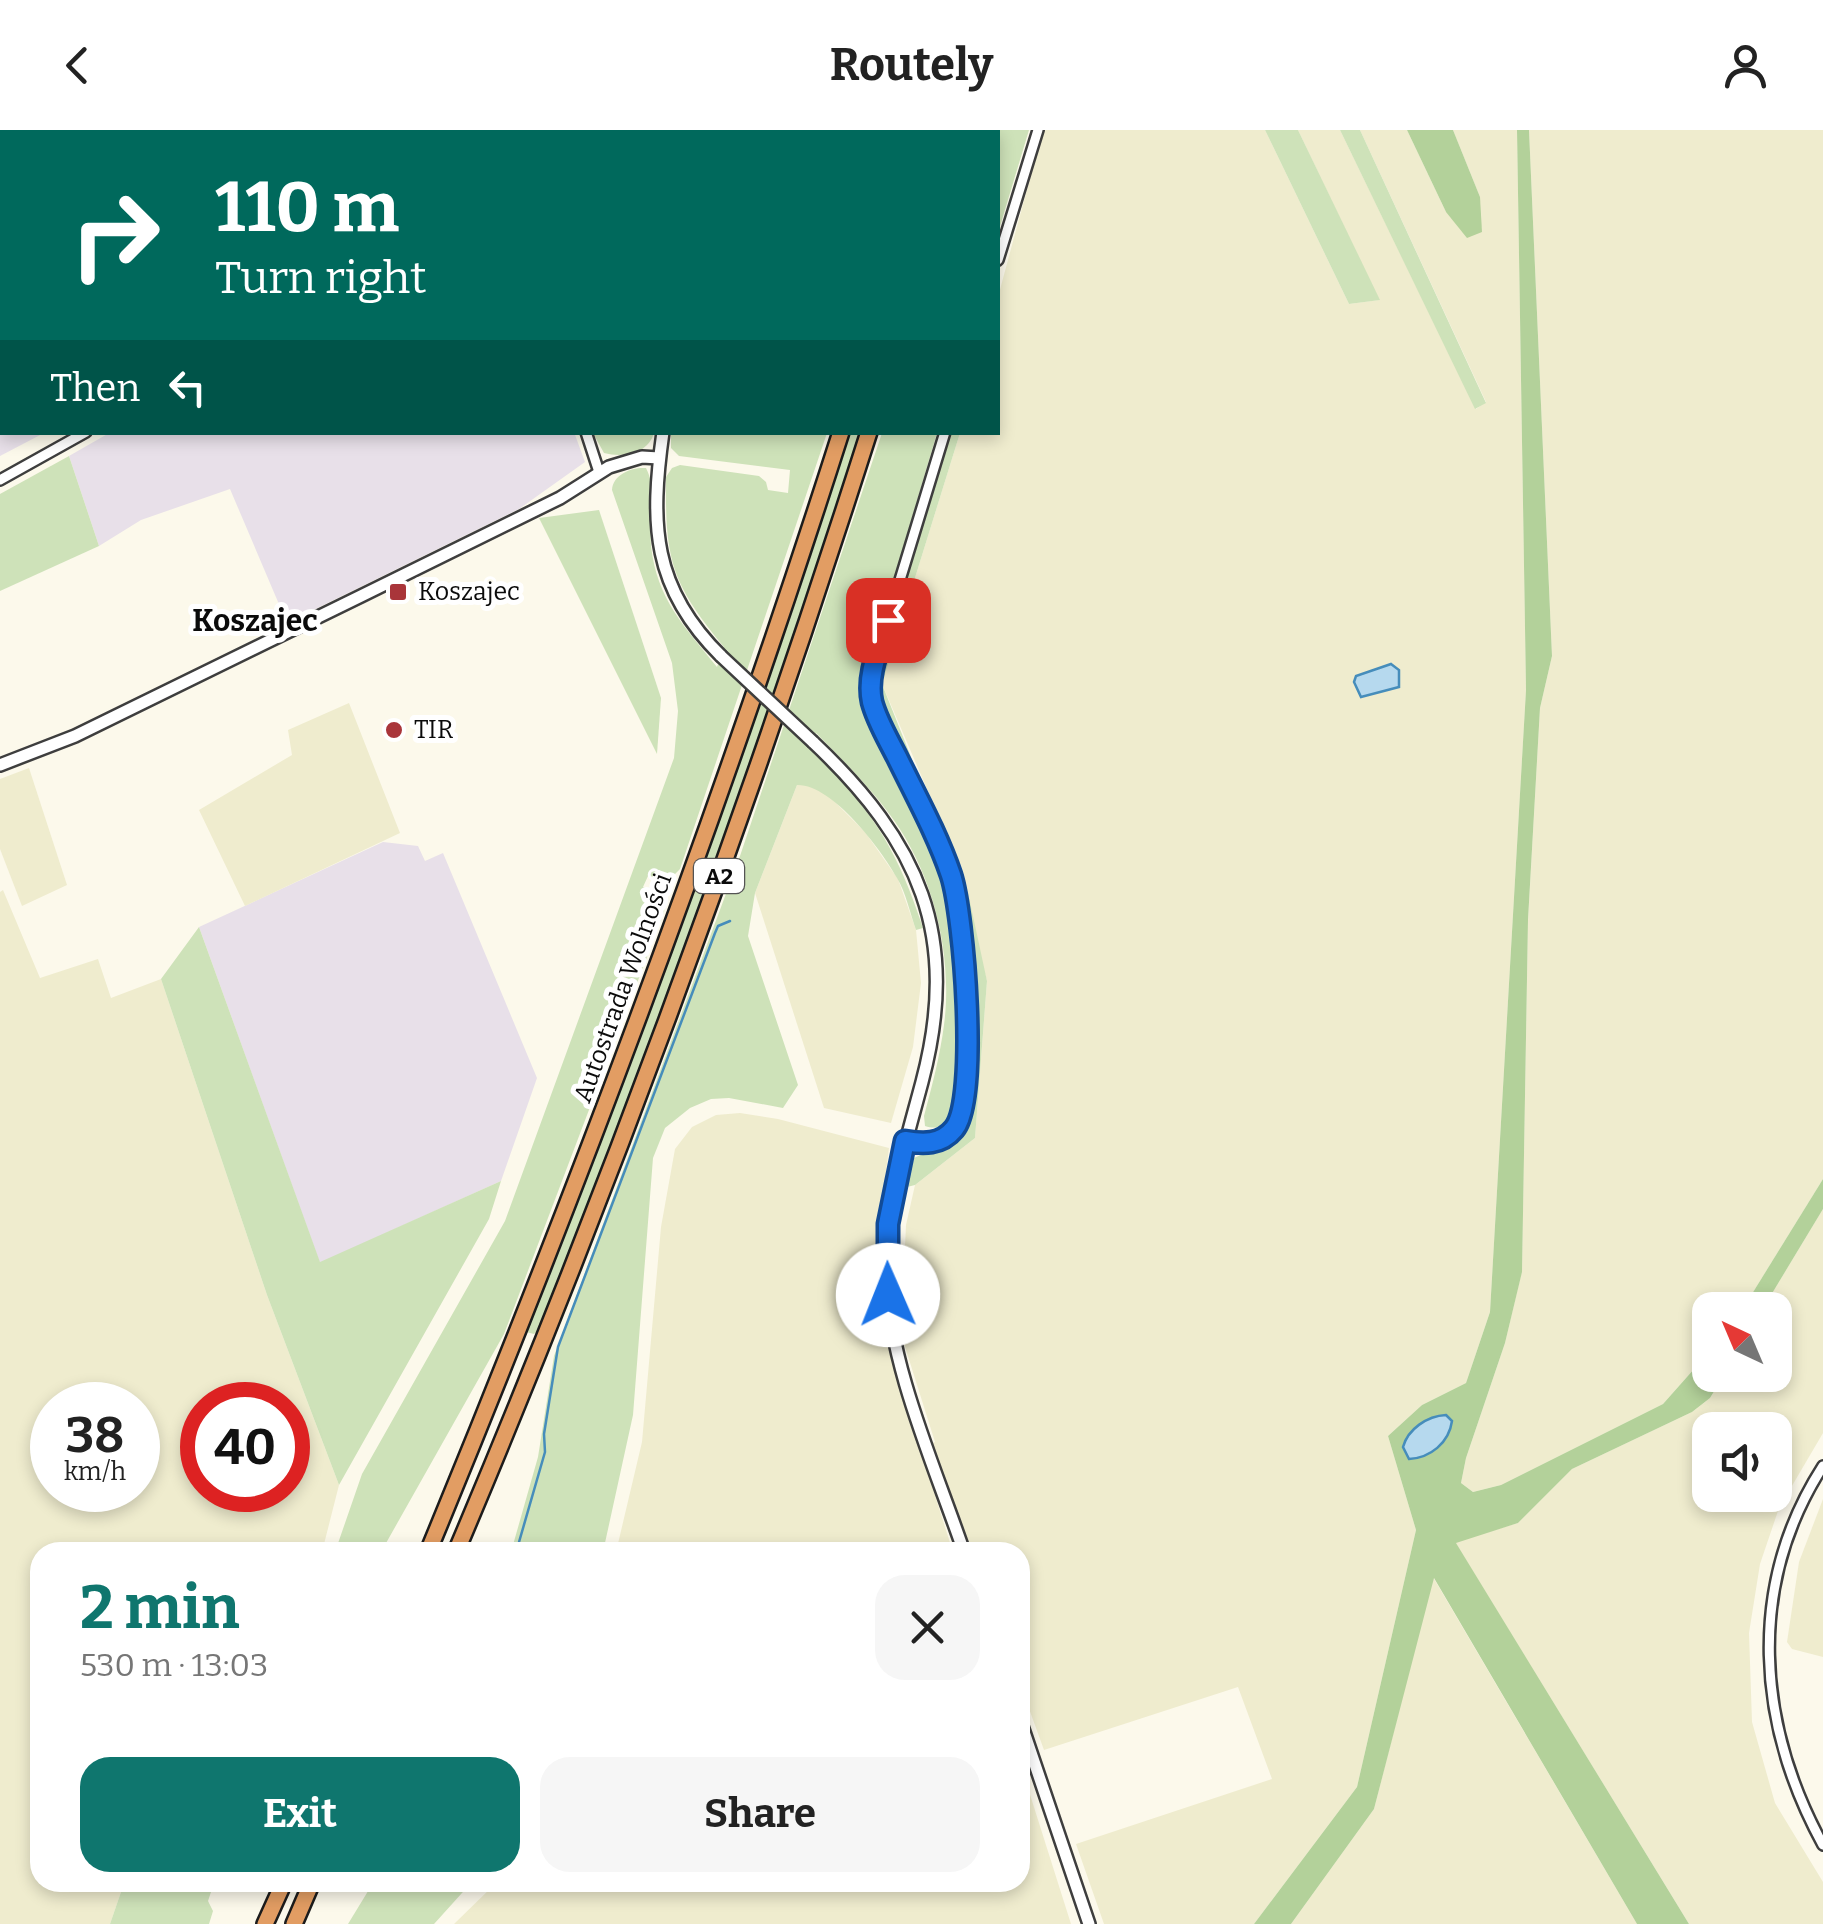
<!DOCTYPE html>
<html lang="en">
<head>
<meta charset="utf-8">
<style>
	body { margin:0; font-family:Bitter,serif; background:#f6f6f6; color:#222; height:100vh; display:flex; flex-direction:column; font-size:38px; white-space:nowrap }
	* { box-sizing:border-box; margin:0 }
	p { font-size:32px; color:#767676 }
	.icon { flex:none; width:55px; height:55px; fill:none; stroke:currentColor; stroke-width:2; stroke-linecap:round; stroke-linejoin:round }
	.map { position:relative; flex:1; overflow:hidden }
	.details { position:absolute; left:30px; top:1412px; width:1000px; height:350px; display:flex; flex-direction:column; background:#fff; border-radius:30px; box-shadow:0 5px 15px #0003 }
	.details>* { flex:none }
	.banner { position:absolute; left:0px; top:0px; width:1000px; height:305px; box-shadow:0 5px 15px #0003; background:#00695c; color:#fff; overflow:hidden }
	.needle { width:65px; rotate:316deg }
	.fabs { position:absolute; left:1692px; top:1162px; display:grid; gap:20px }
	.fabs a { display:grid; place-items:center; width:100px; height:100px; border-radius:20px; background:#fff; box-shadow:0 5px 15px #0003; font-size:50px }
	.speed { position:absolute; left:30px; top:1252px; display:flex; gap:20px; font-size:50px; font-weight:700; text-align:center }
	.speed>* { display:grid; place-content:center; width:130px; height:130px; border-radius:50%; background:#fff; box-shadow:0 5px 15px #0003; line-height:1 }
	.speed small { font-size:25px; font-weight:400 }
	.speed .limit { border:15px solid #d22; background:#fff; color:#111 }
	.pin { position:absolute; display:grid; place-items:center; width:85px; height:85px; color:#fff; margin:-42px; border-radius:20px; box-shadow:0 5px 15px #0006 }
	.me { position:absolute; width:110px; margin:-55px; rotate:359deg; stroke-linejoin:round; filter:drop-shadow(0 0 8px #0008) }
	.turn { display:flex; align-items:center; gap:35px; height:210px; padding:0 50px; font-size:45px }
	.turn .icon { width:130px; height:130px; stroke-width:2.5 }
	.turn b { display:block; font-size:70px; line-height:85px }
	.then { display:flex; align-items:center; height:95px; padding:0 50px; background:#0003; gap:20px; font-size:38px }
	.round { display:grid; place-items:center; flex:none; width:105px; height:105px; border-radius:30px; background:#f6f6f6 }
	.overview { display:flex; align-items:center; justify-content:space-between; height:170px; padding:0 50px }
	h1 { font-size:60px; font-weight:700; line-height:75px; color:#0f766e }
	.button { display:flex; gap:20px; margin-top:auto; padding:20px 50px }
	.button a { flex:1; height:115px; border-radius:30px; background:#0f766e; color:#fff; font-size:40px; font-weight:700; line-height:115px; text-align:center }
	.button a+a { background:#f6f6f6; color:#222 }
	header { display:flex; justify-content:space-between; align-items:center; height:130px; padding:0 50px; background:#fff; font-size:45px; font-weight:700 }
	.map>svg:first-child { display:block }
	.industrial { fill:#e8e0e9 }
	.farmland { fill:#efecce; fill-rule:evenodd }
	.green { fill:#cee2b9 }
	.forest { fill:#b3d19a }
	.water { fill:#b6d9ee; stroke:#468dbb; stroke-width:2.5 }
	.lines { fill:none; stroke-linecap:round; stroke-linejoin:round }
	.stream { stroke:#468dbb; stroke-width:2.5 }
	.minor-casing { stroke:#3e3e3e; stroke-width:14 }
	.tertiary-casing { stroke:#3e3e3e; stroke-width:16 }
	.motorway-casing { stroke:#1c1c1c; stroke-width:20 }
	.minor { stroke:#fff; stroke-width:9 }
	.tertiary { stroke:#fff; stroke-width:11 }
	.motorway { stroke:#e29d63; stroke-width:15 }
	.tertiary-bridge-casing { stroke:#3e3e3e; stroke-width:16; stroke-linecap:butt }
	.tertiary-bridge { stroke:#fff; stroke-width:11 }
	.route-casing { stroke:#114b97; stroke-width:25 }
	.route { stroke:#1a73e8; stroke-width:18 }
	.poi-dot { fill:#a9353a; stroke:#fff; stroke-width:4 }
	.labels { text-anchor:middle; dominant-baseline:central; stroke-width:10; stroke-linejoin:round; paint-order:stroke }
	.shield { fill:#fff; stroke:#545454; stroke-width:2.5 }
	.shield-label { font-size:22px; font-weight:bold; fill:#0b0b0b }
	.poi-label { font-size:25px; fill:#0b0b0b; stroke:#fff; text-anchor:start }
	.street-label { font-size:25px; fill:#0b0b0b; stroke:#fff }
	.quarter-label { font-size:30px; font-weight:bold; fill:#0b0b0b; stroke:#fff }
</style>
</head>
<body>
<header><svg class="icon" aria-label="back" viewBox="0 0 24 24"><path d="M15 5l-7 7 7 7"/></svg>Routely<svg class="icon" aria-label="person" viewBox="0 0 24 24"><circle cx="12" cy="8" r="4"/><path d="M4 21q1-7 8-7t8 7"/></svg></header>
<div class="map">
<svg width="1823" height="1794" viewBox="0 0 1823 1794">
	<rect width="100%" height="100%" fill="#fcf9eb"/>
	<g class="industrial">
		<polygon points="0,0 28,2 2,2 2,302 44,303 0,326"/>
		<polygon points="111,302 574,302 585,332 519,379 287,493 230,359 141,390 99,416 69,326"/>
		<polygon points="383,712 418,716 425,731 443,723 537,948 501,1051 320,1133 199,797"/>
	</g>
	<g class="farmland">
		<polygon points="1043,0 1265,0 1349,174 1379,170 1298,0 1340,0 1476,279 1486,272 1360,0 1407,0 1446,82 1480,67 1453,0 1517,0 1526,560 1490,1182 1466,1253 1422,1275 1388,1306 1416,1400 1357,1657 1254,1794 1104,1794 1076,1714 1272,1649 1238,1557 1044,1620 1020,1554 1020,1422 972,1422 932,1313 935,1312 901,1204 906,1095 915,1055 975,1008 987,851 948,708 882,554 960,303 998,302 998,167"/>
		<polygon points="1529,0 1823,0 1823,1049 1742,1180 1710,1180 1710,1221 1663,1274 1501,1355 1473,1362 1461,1353 1466,1328 1505,1213 1522,1141 1528,791 1540,578 1552,526"/>
		<polygon points="349,573 400,703 245,776 199,680 292,625 288,600"/>
		<polygon points="29,638 67,755 22,776 0,719 0,649"/>
		<polygon points="797,655 810,655 828,665 865,702 898,749 916,800 921,853 913,917 891,993 824,978 755,763"/>
		<path d="M3 760 40 848 98 829 111 868 161 849 267 1165 339 1355 322 1422H40V1752L138 1753 121 1762 110 1794H0V762ZM52 1275H138V1360H52ZM202 1275H288V1360H202Z"/>
		<polygon points="740,983 778,989 889,1018 875,1127 882,1199 953,1422 616,1422 642,1312 661,1097 675,1019 692,997 716,985"/>
		<path d="M1823 1079V1303L1779 1378 1760 1434 1749 1503 1752 1592 1775 1673 1823 1752V1794H1689L1455 1412 1518 1393 1572 1339 1692 1282 1710 1268 1724 1245H1775V1180H1762ZM1710 1300H1775V1365H1710Z"/>
		<polygon points="1823,1369 1823,1527 1792,1519 1787,1512 1799,1432"/>
		<polygon points="1433,1447 1637,1794 1291,1794 1374,1679"/>
		<polygon points="1020,1633 1071,1794 454,1794 496,1753 1020,1752"/>
	</g>
	<g class="green">
		<polygon points="975,0 1029,0 998,103 998,2 974,2"/>
		<polygon points="1265,0 1298,0 1380,170 1349,174"/>
		<polygon points="1340,0 1360,0 1486,273 1475,279"/>
		<path d="M593 303V302L654 303C648 324 623 328 604 323Z"/>
		<path d="M671 303H827L680 739 670 749 648 746 643 757C654 763 666 766 664 782L504 1204 381 1422H335L362 1344 505 1091 674 628 678 581 672 533 612 360C613 344 632 337 646 338 658 361 649 391 651 416 657 470 685 497 717 537L724 517C671 453 665 430 666 347L672 338 680 335 759 346 766 352 768 360 788 363 790 340 679 326 671 318Z"/>
		<path d="M847 303H863C762 604 660 906 539 1200L534 1204 526 1202Z"/>
		<path d="M882 303H937L863 554C872 602 901 643 920 687 959 776 965 877 954 973 953 990 943 1002 925 996L924 986C932 956 940 926 944 895 953 826 934 746 893 689 871 658 843 631 816 603L811 619C872 680 896 716 923 798L916 800C910 783 906 763 897 748 881 719 832 654 797 655L755 763 748 806 798 955 783 978 729 968 711 969 690 978 665 998 653 1028 633 1285 603 1422H511L538 1327 554 1226 740 726Z"/>
		<path d="M950 303H960L882 554 923 657 948 708 968 763 987 851 975 1008 915 1055 907 1057 914 1028C939 1017 957 1007 972 983 970 899 977 810 950 729L877 569V544Z"/>
		<polygon points="69,326 99,416 0,461 0,364"/>
		<polygon points="599,380 661,568 657,624 539,388"/>
		<polygon points="199,797 320,1132 501,1051 489,1089 339,1355 267,1165 161,849"/>
		<polygon points="138,1752 214,1753 208,1771 213,1781 209,1794 110,1794 121,1762"/>
		<polygon points="373,1753 373,1752 471,1753 434,1794 348,1794"/>
	</g>
	<g class="forest">
		<polygon points="1407,0 1453,0 1480,67 1482,102 1467,108 1446,82"/>
		<polygon points="1517,0 1529,0 1552,526 1540,578 1528,790 1522,1142 1505,1213 1466,1328 1461,1353 1473,1362 1501,1355 1663,1274 1710,1221 1710,1245 1724,1245 1710,1268 1692,1282 1572,1339 1518,1393 1456,1413 1689,1794 1637,1794 1434,1448 1374,1679 1291,1794 1254,1794 1357,1657 1416,1400 1388,1306 1422,1275 1466,1253 1490,1182 1526,560"/>
		<polygon points="1823,1049 1823,1079 1762,1180 1742,1180"/>
	</g>
	<g class="water">
		<polygon points="1391,534 1399,540 1399,557 1361,567 1354,552 1356,546"/>
		<path d="M1446 1285 1452 1291C1449 1313 1430 1328 1409 1329L1403 1317C1408 1299 1427 1286 1446 1285Z"/>
	</g>
	<g class="lines">
		<polyline class="stream" points="528,1422 517,1419 545,1322 544,1304 558,1217 715,803 718,796 730,791"/>
		<defs>
			<g id="minor">
				<polyline points="486,0 486,2"/>
				<polyline points="998,130 1038,0"/>
				<polyline points="586,302 599,342"/>
				<polyline points="0,350 86,302"/>
				<path d="M905 1011C924 1014 941 1015 954 999 979 968 964 789 952 748 934 690 865 597 872 542L945 302"/>
				<path d="M1823 1336C1746 1456 1757 1594 1823 1715"/>
			</g>
			<g id="tertiary">
				<polyline points="882,2 884,0"/>
				<path d="M663 302C650 394 652 458 721 526"/>
				<path d="M813 612C919 712 961 805 922 952 905 1016 885 1078 886 1145 889 1235 935 1337 964 1422"/>
				<polyline points="0,635 75,606 361,466 560,368 609,337 642,327 659,328"/>
				<polyline points="1020,1590 1089,1794"/>
			</g>
			<g id="motorway">
				<polyline points="933,2 934,0"/>
				<polyline points="961,2 961,0"/>
				<path d="M428 1422C580 1054 720 682 841 302"/>
				<path d="M456 1422C611 1056 748 682 869 302"/>
				<polyline points="265,1794 284,1752"/>
				<polyline points="294,1794 312,1752"/>
			</g>
		</defs>
		<use href="#minor" class="minor-casing"/>
		<use href="#tertiary" class="tertiary-casing"/>
		<use href="#motorway" class="motorway-casing"/>
		<use href="#minor" class="minor"/>
		<use href="#tertiary" class="tertiary"/>
		<use href="#motorway" class="motorway"/>
		<defs>
			<polyline id="tertiary-bridge" points="721,526 813,612"/>
		</defs>
		<use href="#tertiary-bridge" class="tertiary-bridge-casing"/>
		<use href="#tertiary-bridge" class="tertiary-bridge"/>
	</g>
	<g class="lines">
		<defs>
			<path id="route" d="M888 490C880 516 866 545 872 572 877 591 888 609 897 627 916 666 937 704 951 745 964 785 979 969 954 999 941 1015 923 1014 905 1011L888 1094V1165"/>
		</defs>
		<use href="#route" class="route-casing"/>
		<use href="#route" class="route"/>
	</g>
	<g class="poi-dot">
		<rect x="388" y="452" width="20" height="20" rx="5"/>
		<circle cx="394" cy="600" r="10"/>
	</g>
	<g class="labels">
		<rect class="shield" x="694" y="729" width="50" height="34" rx="8"/>
		<g class="shield-label">
			<text x="719" y="746">A2</text>
		</g>
		<g class="poi-label">
			<text x="418" y="462">Koszajec</text>
			<text x="414" y="600">TIR</text>
		</g>
		<g class="street-label">
			<text transform="translate(623 858) rotate(-70)">Autostrada Wolności</text>
		</g>
		<g class="quarter-label">
			<text x="255" y="491">Koszajec</text>
		</g>
	</g>
</svg>
<div class="fabs">
<a><svg class="needle" viewBox="-14 -14 28 28"><path d="M0-13l5 13h-10z" fill="#e53935"/><path d="M0 13l5-13h-10z" fill="#767676"/></svg></a>
<a><svg class="icon" aria-label="sound" viewBox="0 0 24 24"><path d="M4 9h4l5-4v14l-5-4H4zM17 9q2 3 0 6"/></svg></a>
</div>
<div class="speed"><div>38<small>km/h</small></div><div class="limit">40</div></div>
<div class="pin" style="left:888px;top:490px;background:#d93025"><svg class="icon" aria-label="arrive" viewBox="0 0 24 24"><path d="M6 21V4h12l-3 4 3 4H6"/></svg></div>
<svg class="me" style="left:888px;top:1165px" viewBox="-20 -20 40 40"><circle r="19" fill="#fff"/><path d="M0-13L10 11 0 6-10 11z" fill="#1a73e8"/></svg>
<div class="banner">
<div class="turn"><svg class="icon" aria-label="right" viewBox="0 0 24 24"><path d="M7 20v-9h11M14 6l5 5-5 5"/></svg><div><b>110 m</b>Turn right</div></div>
<div class="then">Then<svg class="icon" aria-label="left" viewBox="0 0 24 24"><path d="M17 20v-9H6M10 6l-5 5 5 5"/></svg></div>
</div>
<section class="details">
<div class="overview"><div><h1>2 min</h1><p>530 m · 13:03</p></div><a class="round"><svg class="icon" aria-label="close" viewBox="0 0 24 24"><path d="M6 6l12 12M18 6L6 18"/></svg></a></div>
<div class="button"><a>Exit</a><a>Share</a></div>
</section>
</div>
</body>
</html>
